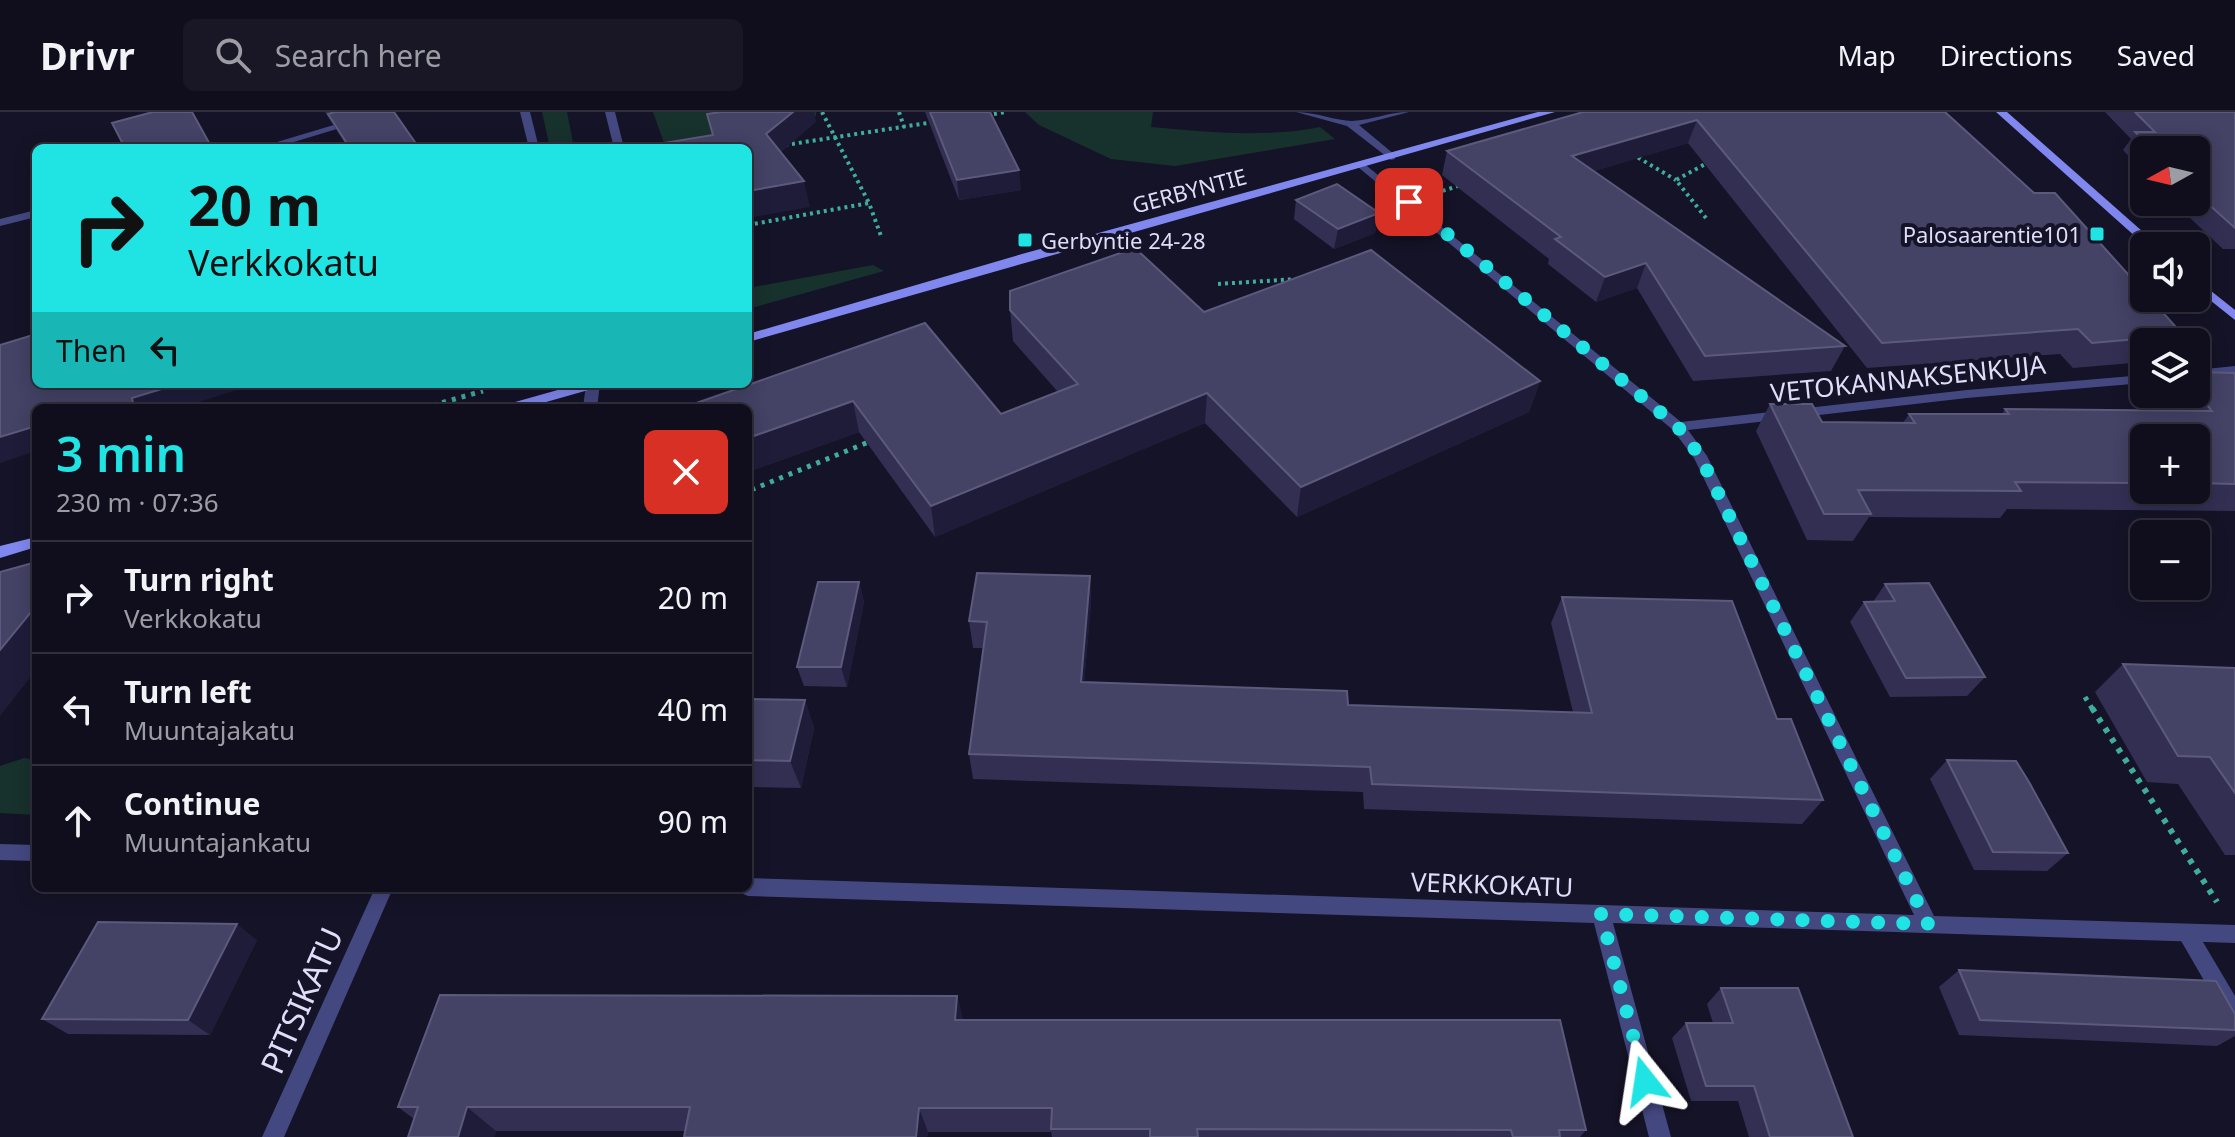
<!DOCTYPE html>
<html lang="en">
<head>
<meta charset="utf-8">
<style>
	body { margin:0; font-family:"Noto Sans",sans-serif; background:#191726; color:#f1f3f6; height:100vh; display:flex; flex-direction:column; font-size:30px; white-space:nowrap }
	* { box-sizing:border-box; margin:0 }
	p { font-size:26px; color:#9c9ca4 }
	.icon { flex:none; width:44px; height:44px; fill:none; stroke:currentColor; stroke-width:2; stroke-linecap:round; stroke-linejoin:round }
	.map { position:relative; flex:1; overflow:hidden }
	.details { position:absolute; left:32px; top:292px; width:720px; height:488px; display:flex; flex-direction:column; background:#100e1d; border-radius:12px; box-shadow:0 4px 20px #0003,0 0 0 2px #302e3b }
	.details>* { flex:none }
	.top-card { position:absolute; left:32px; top:32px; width:720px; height:244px; border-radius:12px; box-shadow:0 4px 20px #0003,0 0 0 2px #302e3b; background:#20e4e4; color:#111; overflow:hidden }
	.needle { width:52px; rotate:262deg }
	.controls { position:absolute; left:2130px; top:24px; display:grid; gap:16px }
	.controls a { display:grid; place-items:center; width:80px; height:80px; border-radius:12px; background:#100e1d; box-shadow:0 4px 20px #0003,0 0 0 2px #302e3b; font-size:40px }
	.pin { position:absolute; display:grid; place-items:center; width:68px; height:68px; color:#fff; margin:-34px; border-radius:16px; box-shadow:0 4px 12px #0006 }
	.me { position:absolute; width:88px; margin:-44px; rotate:345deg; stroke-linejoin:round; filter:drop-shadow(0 0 6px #0008) }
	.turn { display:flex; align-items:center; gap:28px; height:168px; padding:0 24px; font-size:36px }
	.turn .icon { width:104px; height:104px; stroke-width:2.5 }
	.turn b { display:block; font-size:56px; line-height:68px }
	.then { display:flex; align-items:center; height:76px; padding:0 24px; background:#0003; gap:16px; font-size:30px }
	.round { display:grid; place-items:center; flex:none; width:84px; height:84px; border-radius:12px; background:#191726 }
	.head { display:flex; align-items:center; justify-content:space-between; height:136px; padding:0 24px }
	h1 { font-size:48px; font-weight:600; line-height:60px; color:#20e4e4 }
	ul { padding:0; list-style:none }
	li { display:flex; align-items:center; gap:24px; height:112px; padding:0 24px; border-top:2px solid #302e3b }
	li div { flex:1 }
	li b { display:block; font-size:30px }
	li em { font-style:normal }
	header { display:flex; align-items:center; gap:48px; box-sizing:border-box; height:112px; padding:0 40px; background:#100e1d; border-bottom:2px solid #302e3b }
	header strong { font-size:38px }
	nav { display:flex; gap:44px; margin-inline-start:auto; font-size:28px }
	.search { width:560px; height:72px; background:#191726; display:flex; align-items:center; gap:20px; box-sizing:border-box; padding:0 28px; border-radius:12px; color:#9c9ca4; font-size:30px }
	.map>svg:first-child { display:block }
	.green { fill:#17312d }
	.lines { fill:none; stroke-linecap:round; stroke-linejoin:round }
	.path-far2 { stroke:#3fad9c; stroke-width:4; stroke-dasharray:3 4; stroke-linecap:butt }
	.path-far1 { stroke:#3fad9c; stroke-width:5; stroke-dasharray:4 6; stroke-linecap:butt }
	.path { stroke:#3fad9c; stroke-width:6; stroke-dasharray:5 7; stroke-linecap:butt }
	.service { fill:#444881; fill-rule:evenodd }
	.minor { fill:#444881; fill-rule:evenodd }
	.secondary { fill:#8088f0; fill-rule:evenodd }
	.wall { fill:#322f53; fill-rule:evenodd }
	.shaded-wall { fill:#1f1c3a }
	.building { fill:#444265; stroke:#5c5a7c; stroke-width:2 }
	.route { stroke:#20e4e4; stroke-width:14; stroke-dasharray:0 25.2 }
	.poi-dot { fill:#20e4e4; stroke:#151327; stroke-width:3 }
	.labels { text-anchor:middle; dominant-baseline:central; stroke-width:8; stroke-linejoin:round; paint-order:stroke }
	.far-street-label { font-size:22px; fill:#dedefb; stroke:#151327 }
	.far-poi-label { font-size:22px; fill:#dedefb; stroke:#151327; text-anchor:end }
	.street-label { font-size:26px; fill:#dedefb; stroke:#151327 }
	.near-street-label { font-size:32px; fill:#dedefb; stroke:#151327 }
</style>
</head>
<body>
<header>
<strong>Drivr</strong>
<div class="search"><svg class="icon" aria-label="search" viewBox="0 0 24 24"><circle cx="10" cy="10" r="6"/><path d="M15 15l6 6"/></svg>Search here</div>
<nav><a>Map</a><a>Directions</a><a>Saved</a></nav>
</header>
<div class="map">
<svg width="2235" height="1025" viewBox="0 0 2235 1025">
	<rect width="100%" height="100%" fill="#151327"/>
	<g class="green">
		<polygon points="542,0 567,0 574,36 550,36"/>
		<polygon points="653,0 816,0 816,4 664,31"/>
		<path d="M1025 0H1153L1151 15C1207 20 1266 26 1320 15L1335 27 1175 54 1111 47 1039 13Z"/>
		<polygon points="873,153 884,159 748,197 748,176"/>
		<polygon points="24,646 36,648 36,703 0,701 0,654"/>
	</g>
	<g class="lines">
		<g class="path-far2">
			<polyline points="822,0 869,91"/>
			<polyline points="899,0 904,15"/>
			<polyline points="987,3 1006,0"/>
			<polyline points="785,33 934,10"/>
			<polyline points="1632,42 1676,68"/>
			<polyline points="1436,81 1461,73"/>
			<polyline points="1706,106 1676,68 1709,50"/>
			<polyline points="748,113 869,91 881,124"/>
			<polyline points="748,135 752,149"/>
			<polyline points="1218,172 1297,167"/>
		</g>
		<g class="path-far1">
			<polyline points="423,296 483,279"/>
			<polyline points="748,387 751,378 871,329"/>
			<polyline points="2085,585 2093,598"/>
		</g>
		<polyline class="path" points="2092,596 2217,790"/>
		<g class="service">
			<polygon points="605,0 615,0 624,36 614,36"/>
			<path d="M1296 0C1315 0 1337 9 1352 9 1372 8 1389 0 1409 0L1359 13 1395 43V47L1391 48 1347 14Z"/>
			<polygon points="2187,812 2194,815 2235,884 2235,913 2228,910 2180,827 2177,821 2180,815"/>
		</g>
		<g class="minor">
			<polygon points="377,0 393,0 274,36 257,36"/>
			<polygon points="520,0 530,0 539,36 529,36"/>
			<polygon points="1362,50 1681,310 1967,278 2144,263 2144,271 1967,286 1688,318 1707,344 1934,804 2235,813 2235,831 1613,811 1671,1025 1649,1025 1594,811 748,784 741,781 739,776 748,776 748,766 1914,803 1694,346 1673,318 1358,55 1357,53"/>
			<polygon points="36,98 36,105 0,114 0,107"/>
			<polygon points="2235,254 2235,262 2196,266 2196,258"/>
			<polygon points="586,272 600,272 597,296 583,296"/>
			<polygon points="0,732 36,733 36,749 0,748"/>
			<polygon points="375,776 393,776 284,1025 262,1025"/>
		</g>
		<g class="secondary">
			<polygon points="1538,0 1555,0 748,230 748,222 1022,142"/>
			<polygon points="1996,0 2007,0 2159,134 2146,134"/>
			<polygon points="2196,167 2235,198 2235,208 2196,177"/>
			<polygon points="579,272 601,272 599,275 525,296 502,296 504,293"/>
			<polygon points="36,425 36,435 0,446 0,434"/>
		</g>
	</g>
	<g class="wall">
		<polygon points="325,0 394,0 419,36 348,36"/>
		<polygon points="925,0 990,0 1021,78 959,88"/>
		<polygon points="1583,0 1945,0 2183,223 2178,230 2144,230 2144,250 2073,256 2060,242 1867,256 1688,31 1594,59 1845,234 1831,259 1693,269 1637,176 1596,190 1548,152 1549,147 1442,63 1447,39"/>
		<polygon points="2105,0 2235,0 2235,137 2223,137 2173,90 2196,90 2196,38 2144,38 2144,60 2123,38 2131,27"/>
		<polygon points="1296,88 1379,101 1375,121 1334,137 1294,107"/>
		<polygon points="1010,198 1204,200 1540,269 1529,300 1297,405 1205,311 935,425 859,320 748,360 925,211 1001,302 1058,280 1013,229"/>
		<path d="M2196 260 2235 261V399L2007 397 2000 406 1869 405 1853 429 1807 428 1756 319 1770 292 1822 310 1903 311 1909 302H2002L2005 297 2166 298 2157 287 2161 282H2196ZM2144 326H2196V378H2144Z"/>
		<polygon points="1090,464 1091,491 1084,571 1348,593 1573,600 1551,511 1562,485 1777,607 1823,688 1802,712 1364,697 1363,680 973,667 969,642 983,536 973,536 969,509"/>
		<polygon points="859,470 864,490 847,575 804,574 797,555"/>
		<polygon points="1885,472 1985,565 1967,584 1890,585 1850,510 1864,490 1873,490"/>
		<polygon points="2123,552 2235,556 2235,743 2225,743 2178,672 2147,670 2095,580"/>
		<polygon points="748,587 805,588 814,616 801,676 748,675"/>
		<polygon points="1947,648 2068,741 2047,759 1974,758 1930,667"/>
		<polygon points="257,828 210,923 68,922 42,907"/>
		<polygon points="1959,858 2235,902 2235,924 2217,934 1959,923 1939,875"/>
		<polygon points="1721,876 1853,1025 1749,1025 1738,989 1691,989 1672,926 1686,911 1713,911 1707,892"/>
		<polygon points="957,884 963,908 1586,1018 1580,1025 1052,1025 1051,1020 928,1020 927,1025 684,1025 685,1019 496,1019 494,1025 408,1025 414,1007 398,995"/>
	</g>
	<g class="shaded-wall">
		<polygon points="793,0 814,0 816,10 772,48 766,22"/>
		<polygon points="1697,8 1688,31 1565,68 1572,44"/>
		<polygon points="1019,58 1021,78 959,88 957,68"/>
		<polygon points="804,69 810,95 748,106 748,79"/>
		<polygon points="1379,101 1375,121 1334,137 1338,117"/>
		<polygon points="1646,151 1637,176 1596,190 1605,165"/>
		<polygon points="1540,269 1529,300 1297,405 1301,375"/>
		<polygon points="178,272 256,272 180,296 134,296 132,286"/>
		<polygon points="1207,281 1205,311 935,425 931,394"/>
		<polygon points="853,289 859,320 748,360 748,326"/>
		<polygon points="36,314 36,339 0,351 0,325"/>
		<polygon points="1090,464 1091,491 1082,596 1081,570"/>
		<polygon points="859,470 864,490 847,575 841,555"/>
		<polygon points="36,498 36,558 0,604 0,538 31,500"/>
		<polygon points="805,588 814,616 801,676 790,649"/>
		<polygon points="237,812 257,828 210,923 188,908"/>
		<polygon points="957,884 964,911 955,908"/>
		<polygon points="467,995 496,1019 494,1025 458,1025"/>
		<polygon points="919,996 928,1020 927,1025 916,1025"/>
	</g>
	<g class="building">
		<polygon points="153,0 192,0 212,36 125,36 112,11"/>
		<polygon points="335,0 394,0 419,36 350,36 328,2"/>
		<polygon points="721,0 793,0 766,22 804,69 748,79 748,36 659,36 658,32 713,23 707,2"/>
		<polygon points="930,0 990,0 1019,58 957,68"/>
		<polygon points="1583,0 1945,0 2034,81 2055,81 2144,180 2144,186 2150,186 2183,223 2092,231 2078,217 1882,231 1697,8 1572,44 1845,234 1705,244 1646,151 1605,165 1555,127 1561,125 1447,39"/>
		<polygon points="2135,0 2235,0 2235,116 2196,81 2196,38 2153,38 2135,20 2155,20"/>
		<polygon points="1337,72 1379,101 1338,117 1296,88"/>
		<polygon points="1135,136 1204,200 1371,138 1540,269 1301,375 1207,281 931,394 853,289 748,326 748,296 682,296 925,211 1001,302 1078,272 1010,198 1010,179"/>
		<polygon points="36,222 36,272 178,272 132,286 134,296 36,296 36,314 0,325 0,233"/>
		<polygon points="2196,260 2235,261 2235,372 2196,371 2196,326 2144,326 2144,371 2015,370 2021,379 1858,378 1871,402 1824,402 1770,292 1812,292 1822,310 1915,311 1909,302 2009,302 2005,297 2212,299 2196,280"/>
		<polygon points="36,450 36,498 31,500 0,538 0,460"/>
		<polygon points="977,461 1090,464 1081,570 1347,579 1348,593 1592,601 1562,485 1732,489 1777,607 1791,607 1823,688 1372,672 1370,655 969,642 987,510 969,509"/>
		<polygon points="818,470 859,470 841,555 797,555"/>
		<polygon points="1929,471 1985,565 1906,566 1864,490 1895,489 1885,472"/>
		<polygon points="2123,552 2235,556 2235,681 2210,645 2178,644"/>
		<polygon points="748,587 805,588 790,649 748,648"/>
		<polygon points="1947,648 2016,649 2029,670 2068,741 1993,740"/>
		<polygon points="98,810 237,812 188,908 42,907"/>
		<polygon points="1959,858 2216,869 2235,902 2235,918 1980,908"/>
		<polygon points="1721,876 1798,876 1853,1025 1770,1025 1754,974 1706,974 1686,911 1733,911"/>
		<polygon points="440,883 957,884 955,908 1560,908 1586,1018 1559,1018 1560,1025 1513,1025 1511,1018 1197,1017 1198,1025 1150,1025 1150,1017 1051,1017 1052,996 919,996 916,1025 684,1025 690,995 467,995 458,1025 408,1025 418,995 398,995"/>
	</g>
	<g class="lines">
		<polyline class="route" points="1409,90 1678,315 1700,344 1928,812 1601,802 1645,969"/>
	</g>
	<g class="poi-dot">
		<rect x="2089" y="114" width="16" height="16" rx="4"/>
		<rect x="1017" y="120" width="16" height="16" rx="4"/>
	</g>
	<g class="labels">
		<g class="far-street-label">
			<text transform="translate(1189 78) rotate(-15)">GERBYNTIE</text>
		</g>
		<g class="far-poi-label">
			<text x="2081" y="122">Palosaarentie101</text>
			<text x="1041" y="128" text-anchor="start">Gerbyntie 24-28</text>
		</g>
		<g class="street-label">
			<text transform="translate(1908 266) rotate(-6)">VETOKANNAKSENKUJA</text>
			<text transform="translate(1492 772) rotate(2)">VERKKOKATU</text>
		</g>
		<g class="near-street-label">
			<text transform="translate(301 888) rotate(-66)">PITSIKATU</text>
		</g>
	</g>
</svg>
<div class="controls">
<a><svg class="needle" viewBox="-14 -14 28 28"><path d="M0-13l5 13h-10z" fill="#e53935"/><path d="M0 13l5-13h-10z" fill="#9c9ca4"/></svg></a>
<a><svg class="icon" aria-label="sound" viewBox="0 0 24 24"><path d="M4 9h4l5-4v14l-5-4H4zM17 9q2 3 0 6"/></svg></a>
<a><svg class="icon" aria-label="layers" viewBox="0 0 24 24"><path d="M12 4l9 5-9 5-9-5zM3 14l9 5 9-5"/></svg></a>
<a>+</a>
<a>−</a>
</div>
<div class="pin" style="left:1409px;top:90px;background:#d93025"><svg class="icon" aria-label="arrive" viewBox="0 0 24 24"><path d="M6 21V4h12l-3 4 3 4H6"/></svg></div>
<svg class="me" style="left:1645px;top:969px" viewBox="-20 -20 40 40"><path d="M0-17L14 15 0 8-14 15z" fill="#20e4e4" stroke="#fff" stroke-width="4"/></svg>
<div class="top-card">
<div class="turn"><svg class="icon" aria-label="right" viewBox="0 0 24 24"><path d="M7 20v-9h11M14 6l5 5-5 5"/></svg><div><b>20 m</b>Verkkokatu</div></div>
<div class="then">Then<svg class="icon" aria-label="left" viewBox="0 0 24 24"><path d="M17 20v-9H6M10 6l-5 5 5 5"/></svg></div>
</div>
<section class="details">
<div class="head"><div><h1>3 min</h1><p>230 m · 07:36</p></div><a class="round" style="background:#d93025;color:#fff"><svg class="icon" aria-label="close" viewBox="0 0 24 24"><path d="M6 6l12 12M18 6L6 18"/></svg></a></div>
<ul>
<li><svg class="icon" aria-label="right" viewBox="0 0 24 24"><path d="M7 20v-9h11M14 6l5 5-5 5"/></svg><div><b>Turn right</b><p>Verkkokatu</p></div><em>20 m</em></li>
<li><svg class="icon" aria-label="left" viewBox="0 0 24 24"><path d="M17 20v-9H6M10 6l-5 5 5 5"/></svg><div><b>Turn left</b><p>Muuntajakatu</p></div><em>40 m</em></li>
<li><svg class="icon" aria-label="ahead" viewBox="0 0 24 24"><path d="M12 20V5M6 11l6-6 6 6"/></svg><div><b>Continue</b><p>Muuntajankatu</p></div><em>90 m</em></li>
</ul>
</section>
</div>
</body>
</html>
